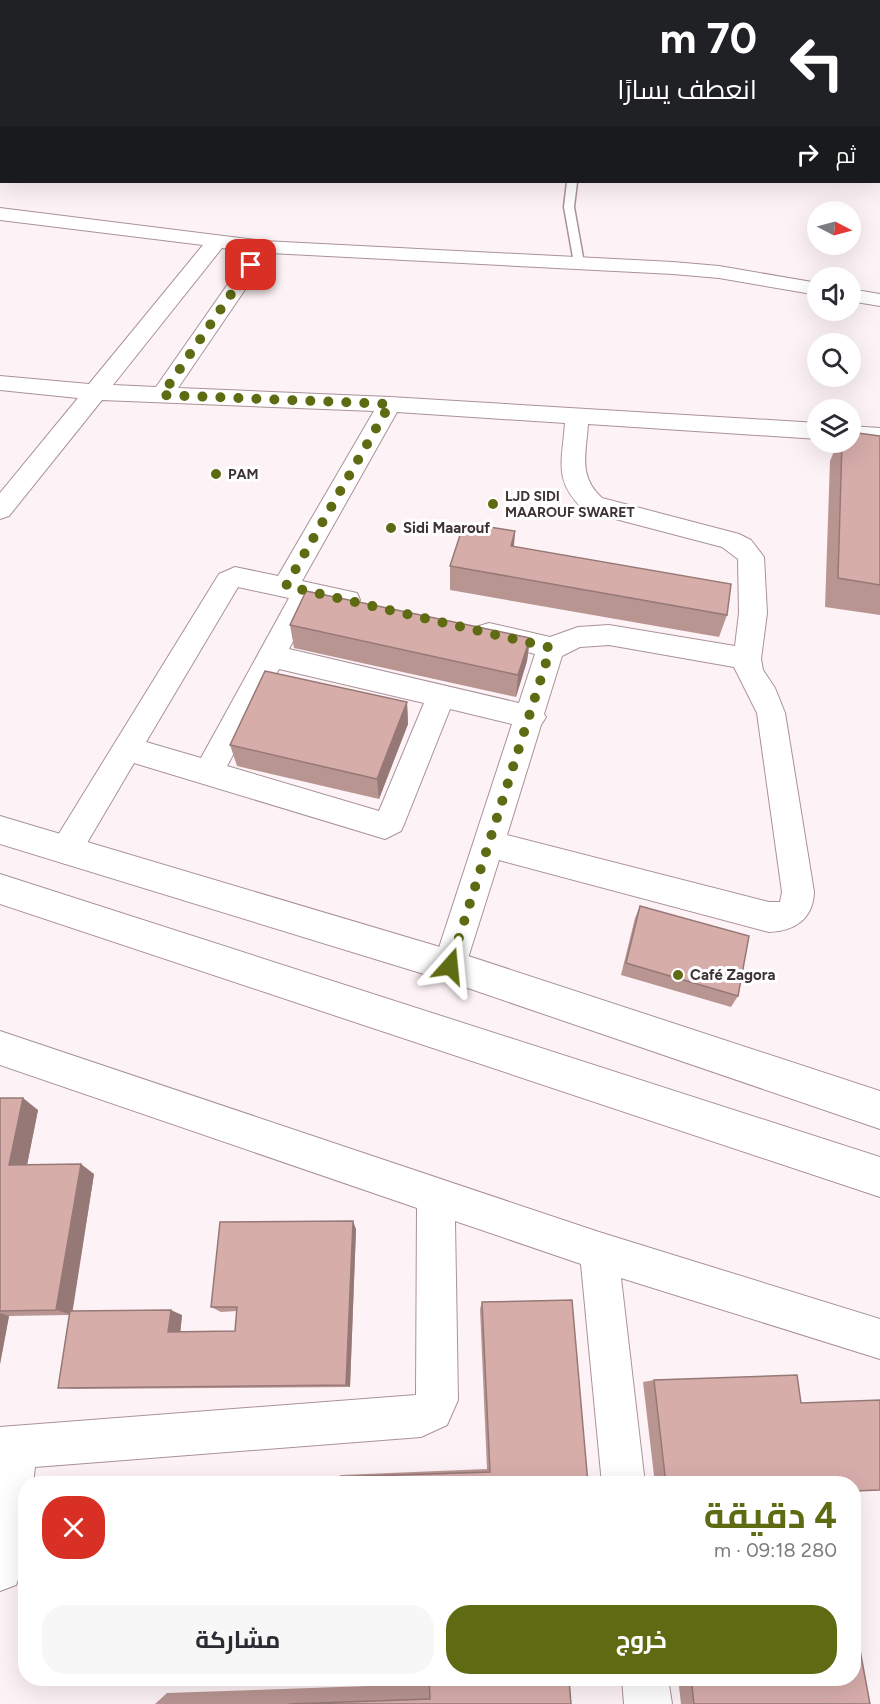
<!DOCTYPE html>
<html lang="ar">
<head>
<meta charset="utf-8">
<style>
	body { margin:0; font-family:Figtree,Cairo,sans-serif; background:#f7f7f7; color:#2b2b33; direction:rtl; height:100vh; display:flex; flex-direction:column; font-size:22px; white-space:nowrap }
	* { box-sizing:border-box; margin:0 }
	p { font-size:20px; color:#7c7c81 }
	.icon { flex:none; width:33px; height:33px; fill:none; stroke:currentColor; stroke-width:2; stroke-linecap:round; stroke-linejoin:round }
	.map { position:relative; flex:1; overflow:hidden; direction:ltr }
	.sheet { position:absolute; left:18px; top:1476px; width:843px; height:210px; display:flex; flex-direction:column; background:#fff; border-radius:24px; box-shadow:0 6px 24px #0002; direction:rtl }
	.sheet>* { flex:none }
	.hud { position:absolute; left:0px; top:0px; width:880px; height:183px; box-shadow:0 6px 24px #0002; direction:rtl; background:#202124; color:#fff; overflow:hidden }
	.needle { width:39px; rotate:96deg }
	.fabs { position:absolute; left:807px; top:201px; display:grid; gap:12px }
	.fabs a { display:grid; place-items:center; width:54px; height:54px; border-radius:50%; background:#fff; box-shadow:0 6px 24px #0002; font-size:30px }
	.pin { position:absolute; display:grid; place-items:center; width:51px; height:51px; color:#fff; margin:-26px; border-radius:12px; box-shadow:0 3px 9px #0006 }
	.me { position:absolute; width:66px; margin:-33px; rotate:18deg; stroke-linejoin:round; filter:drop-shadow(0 0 4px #0008) }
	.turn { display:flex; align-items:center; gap:21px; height:126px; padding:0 24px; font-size:27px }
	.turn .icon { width:78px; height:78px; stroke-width:2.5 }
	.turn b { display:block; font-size:42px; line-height:51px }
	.then { display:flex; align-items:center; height:57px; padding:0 24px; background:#0003; gap:12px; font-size:22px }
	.round { display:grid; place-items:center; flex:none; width:63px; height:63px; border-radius:24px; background:#f7f7f7 }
	.head { display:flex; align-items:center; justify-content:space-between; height:102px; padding:0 24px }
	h1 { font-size:36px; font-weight:700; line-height:45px; color:#5f6b12 }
	.action { display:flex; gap:12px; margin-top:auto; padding:12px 24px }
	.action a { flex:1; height:69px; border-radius:24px; background:#5f6b12; color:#fff; font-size:24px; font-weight:700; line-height:69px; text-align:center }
	.action a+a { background:#f7f7f7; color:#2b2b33 }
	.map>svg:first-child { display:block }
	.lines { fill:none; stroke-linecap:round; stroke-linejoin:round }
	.lane-casing { stroke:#aa9299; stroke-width:3 }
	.street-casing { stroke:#aa9299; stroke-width:2 }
	.secondary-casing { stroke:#aa9299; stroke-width:2 }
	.lane { fill:#fff; fill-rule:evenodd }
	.street { fill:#fff; fill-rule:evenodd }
	.secondary { fill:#fff; fill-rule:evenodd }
	.wall { fill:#b99592 }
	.shaded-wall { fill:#967977 }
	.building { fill:#d7adaa; stroke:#967977; stroke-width:1.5 }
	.route { stroke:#5f6b12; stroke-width:10; stroke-dasharray:0 18 }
	.poi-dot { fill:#5f6b12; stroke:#fff; stroke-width:2 }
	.labels { text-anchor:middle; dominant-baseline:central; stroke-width:6; stroke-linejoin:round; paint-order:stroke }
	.far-poi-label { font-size:14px; font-weight:bold; fill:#3d3336; stroke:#fff; text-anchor:start }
	.poi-label { font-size:15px; font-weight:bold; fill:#3d3336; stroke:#fff; text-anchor:start }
</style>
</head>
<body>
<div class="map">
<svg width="880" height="1704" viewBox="0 0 880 1704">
	<rect width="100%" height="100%" fill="#fdf2f5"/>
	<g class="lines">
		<defs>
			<polygon id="lane" points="567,182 577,182 574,207 584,263 579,266 574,263 564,207"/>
			<g id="street">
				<path d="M0 208 264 241 673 262 719 266 818 283V295L719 278 673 274 270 253 178 388 390 397 818 423V439L588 424C586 455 578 476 602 498L739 534 751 540 764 557 767 613 761 659 763 670 775 688 785 713 814 892C813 919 795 931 769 932L499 860 462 977 450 982 438 977 433 966 512 724 450 709 405 822 401 831 385 839 134 763 77 860 66 864 55 860 50 850 55 840 219 574 235 567 278 576 374 411 102 400 9 516 0 519V493L78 398 0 390V376L89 384 203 245 0 220ZM222 248 251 251 156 387 113 385ZM397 412 565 423C562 463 553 481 585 511L722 547 738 559 739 613 735 646 609 625 578 627 550 637 489 623 479 626 475 633 479 640 535 654 519 703 289 649 313 603 347 610 357 607 360 600 357 593 302 581ZM238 587 289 598 201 758 146 742ZM609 645 734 667 757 713 782 892 780 902H769L507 835 541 725 546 717 544 714 562 656 580 647ZM279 669 424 703 379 811 227 766Z"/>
				<polygon points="850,289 880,294 880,306 850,301"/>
				<polygon points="850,426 880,428 880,444 850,442"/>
				<path d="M0 1031 599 1232 880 1319V1359L621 1278 645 1484H602L581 1264 455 1221 458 1400 447 1425 421 1437 35 1467 33 1484H26C26 1518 29 1553 16 1585L0 1591V1427L416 1395 417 1208 0 1065Z"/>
				<polygon points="622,1678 668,1678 672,1704 624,1704"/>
			</g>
			<g id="secondary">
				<polygon points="0,816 450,950 880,1091 880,1129 450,982 0,844"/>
				<polygon points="0,874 880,1157 880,1197 0,904"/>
			</g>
		</defs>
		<use href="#lane" class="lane-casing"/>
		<use href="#street" class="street-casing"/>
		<use href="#secondary" class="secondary-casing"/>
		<use href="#lane" class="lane"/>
		<use href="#street" class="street"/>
		<use href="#secondary" class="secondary"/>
	</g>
	<g class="wall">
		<polygon points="880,436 880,615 825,607 830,461 838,442 850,442"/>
		<polygon points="515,531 514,547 727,615 719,637 450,590 450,566"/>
		<polygon points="290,625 530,638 527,661 516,697 294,648"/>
		<polygon points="407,702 408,724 379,799 237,766 230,745"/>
		<polygon points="640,906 738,996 731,1007 621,975 635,918"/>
		<polygon points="0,1098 38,1110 27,1165 94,1174 72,1311 182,1315 180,1332 235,1331 237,1311 221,1312 211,1307 356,1229 350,1387 74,1389 58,1388 69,1315 9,1316 0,1364"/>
		<polygon points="482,1302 588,1484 336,1477 341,1475 487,1469 480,1309"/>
		<polygon points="654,1380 801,1403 854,1484 655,1484 643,1382"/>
		<polygon points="678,1678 854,1678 870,1704 681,1704"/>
		<polygon points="569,1679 571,1704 155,1704 167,1693"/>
	</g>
	<g class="shaded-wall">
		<polygon points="515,531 513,555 511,546"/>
		<polygon points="530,638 527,661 516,697 518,675"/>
		<polygon points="407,702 408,724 379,799 377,779"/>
		<polygon points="23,1098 38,1110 25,1175 9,1165"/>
		<polygon points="81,1164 94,1174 72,1315 56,1310"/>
		<polygon points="353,1221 356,1229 350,1387 346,1385"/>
		<polygon points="171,1310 182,1315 180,1336 168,1332"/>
		<polygon points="0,1313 9,1316 0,1364"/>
	</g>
	<g class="building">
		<polygon points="850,432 880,436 880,585 838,578 842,442 850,442"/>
		<polygon points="464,523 515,531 511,546 731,584 727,615 450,566"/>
		<polygon points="306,591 530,638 518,675 290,625"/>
		<polygon points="265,671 407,702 377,779 230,745"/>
		<polygon points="640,906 749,936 738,996 626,963"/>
		<polygon points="0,1098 23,1098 9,1165 81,1164 56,1310 0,1311"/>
		<polygon points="353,1221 346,1385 58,1388 70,1311 171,1310 168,1332 235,1331 237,1307 211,1307 220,1222"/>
		<polygon points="572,1300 588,1484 336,1484 336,1477 490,1472 482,1302"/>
		<polygon points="797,1375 801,1403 880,1400 880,1490 854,1491 854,1484 666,1484 654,1380"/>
		<polygon points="854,1618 870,1704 694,1704 691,1678 854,1678"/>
		<polygon points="429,1678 572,1678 569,1679 571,1704 289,1704 430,1699"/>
	</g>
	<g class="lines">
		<polyline class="route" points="251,265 162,395 390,404 286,586 548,647 550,650 450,966"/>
	</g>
	<g class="poi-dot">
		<circle cx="216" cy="474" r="6"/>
		<circle cx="493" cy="504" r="6"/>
		<circle cx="391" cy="528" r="6"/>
		<circle cx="678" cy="975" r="6"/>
	</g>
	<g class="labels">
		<g class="far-poi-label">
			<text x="228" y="474">PAM</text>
			<text x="505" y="496">LJD SIDI<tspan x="505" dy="16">MAAROUF SWARET</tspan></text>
		</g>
		<g class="poi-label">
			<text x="403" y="528">Sidi Maarouf</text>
			<text x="690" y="975">Café Zagora</text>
		</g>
	</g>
</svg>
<div class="fabs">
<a><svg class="needle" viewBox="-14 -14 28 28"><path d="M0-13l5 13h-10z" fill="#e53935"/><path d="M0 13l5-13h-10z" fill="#7c7c81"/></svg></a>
<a><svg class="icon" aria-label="sound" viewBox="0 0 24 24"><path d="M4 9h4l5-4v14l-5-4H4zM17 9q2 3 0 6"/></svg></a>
<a><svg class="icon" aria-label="search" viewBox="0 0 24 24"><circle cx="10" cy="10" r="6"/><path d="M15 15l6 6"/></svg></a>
<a><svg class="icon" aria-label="layers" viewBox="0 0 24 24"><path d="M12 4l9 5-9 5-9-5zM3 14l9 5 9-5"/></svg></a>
</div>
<div class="pin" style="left:251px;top:265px;background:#d93025"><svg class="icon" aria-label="arrive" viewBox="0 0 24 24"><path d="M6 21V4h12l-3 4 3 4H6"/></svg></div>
<svg class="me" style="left:450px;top:966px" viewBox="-20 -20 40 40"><path d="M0-17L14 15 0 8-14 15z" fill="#5f6b12" stroke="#fff" stroke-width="4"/></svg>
<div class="hud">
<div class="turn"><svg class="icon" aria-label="left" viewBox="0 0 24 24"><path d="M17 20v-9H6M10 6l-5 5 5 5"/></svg><div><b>70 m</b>انعطف يسارًا</div></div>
<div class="then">ثم<svg class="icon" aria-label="right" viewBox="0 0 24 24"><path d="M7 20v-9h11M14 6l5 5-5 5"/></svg></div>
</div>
<section class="sheet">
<div class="head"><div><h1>4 دقيقة</h1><p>280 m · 09:18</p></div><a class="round" style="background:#d93025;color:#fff"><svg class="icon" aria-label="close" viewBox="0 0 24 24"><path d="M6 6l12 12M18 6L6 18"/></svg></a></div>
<div class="action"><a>خروج</a><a>مشاركة</a></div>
</section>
</div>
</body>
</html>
